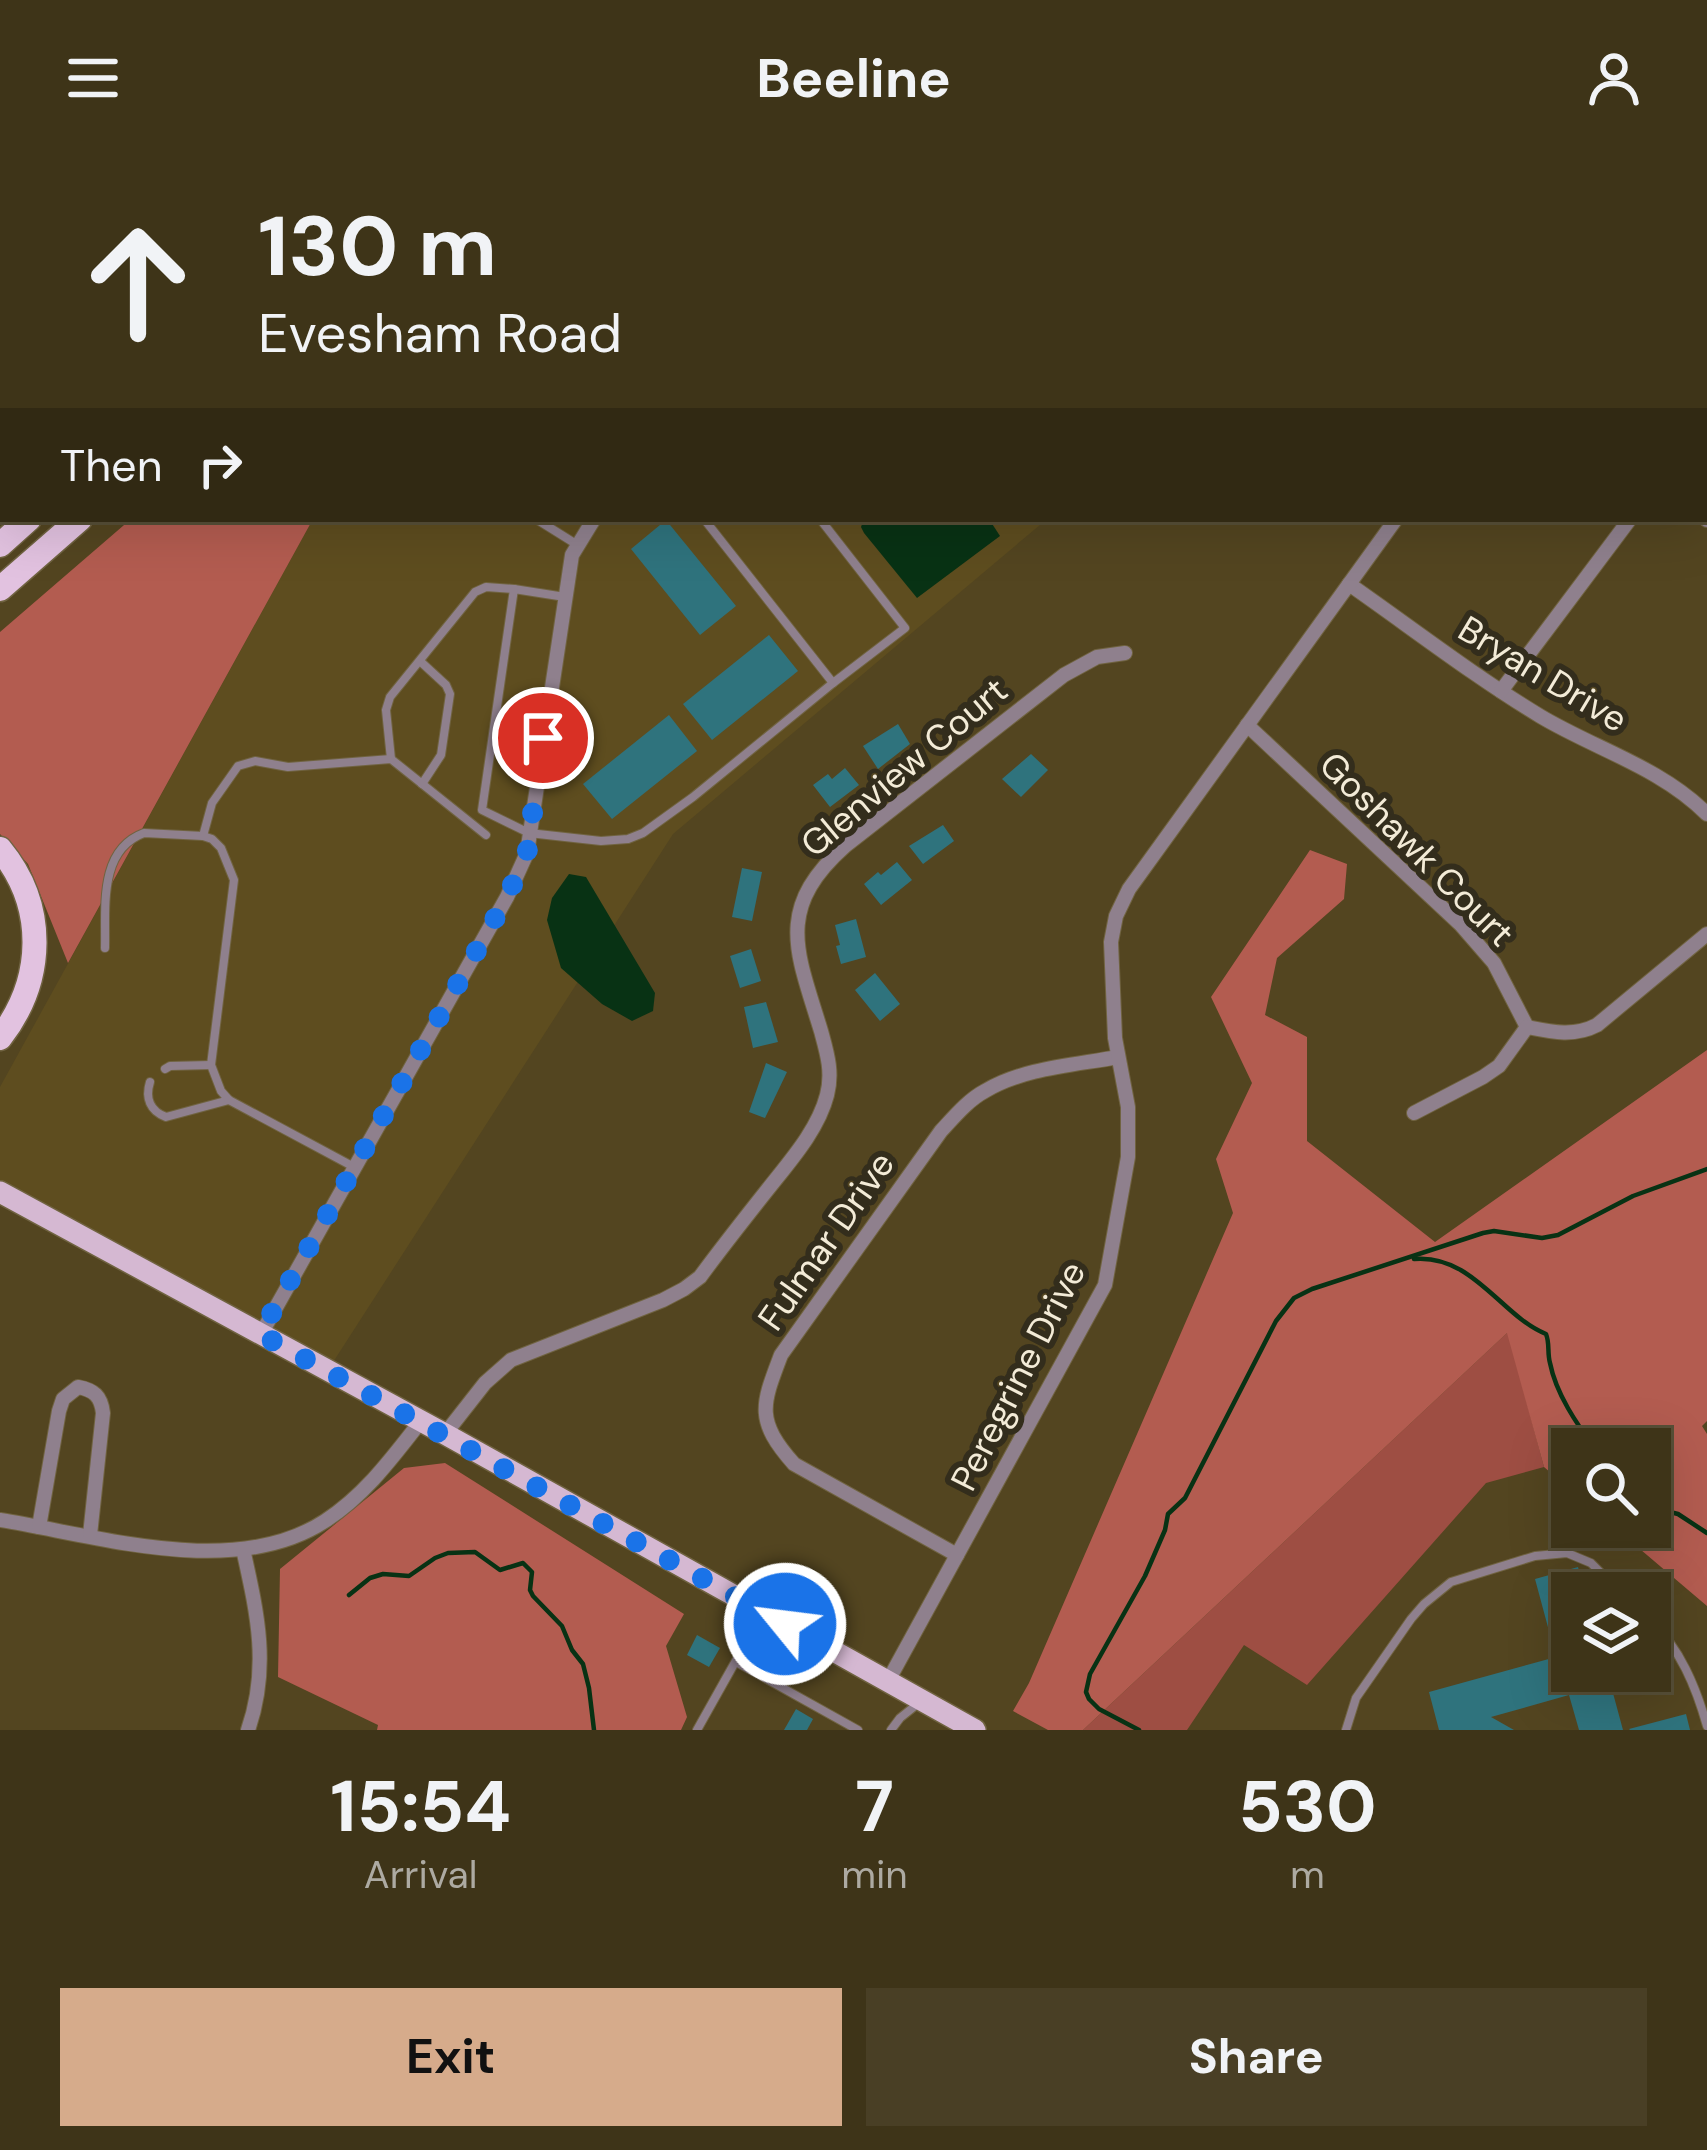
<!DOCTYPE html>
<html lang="en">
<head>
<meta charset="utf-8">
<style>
	body { margin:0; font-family:"DM Sans",sans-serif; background:#493f25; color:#f1f3f6; height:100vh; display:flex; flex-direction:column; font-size:45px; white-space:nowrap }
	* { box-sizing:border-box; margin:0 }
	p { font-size:39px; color:#adaaa2 }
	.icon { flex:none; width:66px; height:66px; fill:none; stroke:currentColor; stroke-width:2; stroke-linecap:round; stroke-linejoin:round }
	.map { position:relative; height:1574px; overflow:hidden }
	.panel { display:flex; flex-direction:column; background:#3e3418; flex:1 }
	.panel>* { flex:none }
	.hud { position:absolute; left:0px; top:0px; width:1707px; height:366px; box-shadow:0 12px 48px #0002,0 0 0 3px #574f37; background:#3e3418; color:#f1f3f6; overflow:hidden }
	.fabs { position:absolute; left:1551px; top:1272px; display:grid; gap:24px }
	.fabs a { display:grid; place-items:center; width:120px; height:120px; border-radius:0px; background:#3e3418; box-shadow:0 12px 48px #0002,0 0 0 3px #574f37; font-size:60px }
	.pin { position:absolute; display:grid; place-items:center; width:102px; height:102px; color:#fff; margin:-51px; border:6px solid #fff; border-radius:50%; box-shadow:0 3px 12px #0007 }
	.me { position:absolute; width:132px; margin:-66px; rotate:299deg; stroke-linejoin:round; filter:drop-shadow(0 0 9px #0008) }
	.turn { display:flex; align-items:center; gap:42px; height:252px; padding:0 60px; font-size:54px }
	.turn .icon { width:156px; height:156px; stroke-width:2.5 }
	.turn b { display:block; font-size:84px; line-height:102px }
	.then { display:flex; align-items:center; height:114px; padding:0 60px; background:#0003; gap:24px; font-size:45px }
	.eta { display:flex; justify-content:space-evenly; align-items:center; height:204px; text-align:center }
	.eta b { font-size:72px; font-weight:700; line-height:84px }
	.cta { display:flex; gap:24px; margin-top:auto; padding:24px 60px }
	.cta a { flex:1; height:138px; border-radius:0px; background:#d6ab8b; color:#111; font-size:48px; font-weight:700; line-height:138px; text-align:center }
	.cta a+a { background:#493f25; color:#f1f3f6 }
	header { display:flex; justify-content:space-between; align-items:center; height:156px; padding:0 60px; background:#3e3418; font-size:54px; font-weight:700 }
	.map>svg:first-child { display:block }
	.built { fill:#5e4d1f }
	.green { fill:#9e4e43 }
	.forest { fill:#b35c50 }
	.water { fill:#083214 }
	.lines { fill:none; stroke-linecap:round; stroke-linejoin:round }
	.stream { stroke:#083214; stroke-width:4.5 }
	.building { fill:#2f737d }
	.service-casing { stroke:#706341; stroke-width:10 }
	.minor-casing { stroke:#706341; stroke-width:16 }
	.tertiary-casing { stroke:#706341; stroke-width:20 }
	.primary-casing { stroke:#706341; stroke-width:24 }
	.trunk-casing { stroke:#706341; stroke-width:27 }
	.service { stroke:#8f808d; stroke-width:8 }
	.minor { stroke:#8f808d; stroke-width:14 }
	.tertiary { stroke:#8f808d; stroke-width:16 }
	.primary { stroke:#d5b8d2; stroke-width:21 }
	.trunk { stroke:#e2c2e0; stroke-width:24 }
	.route { stroke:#1a73e8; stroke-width:21; stroke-dasharray:0 37.8 }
	.labels { text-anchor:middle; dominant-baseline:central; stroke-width:12; stroke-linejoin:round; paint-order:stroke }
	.street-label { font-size:36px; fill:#f3ebd7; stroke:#332d1c }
</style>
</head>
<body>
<header><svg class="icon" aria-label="menu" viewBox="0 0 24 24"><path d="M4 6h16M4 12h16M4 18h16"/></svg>Beeline<svg class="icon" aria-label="person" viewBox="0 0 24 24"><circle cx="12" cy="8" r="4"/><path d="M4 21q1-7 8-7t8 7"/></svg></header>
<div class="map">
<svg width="1707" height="1574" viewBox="0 0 1707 1574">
	<rect width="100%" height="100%" fill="#534520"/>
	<polygon class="built" points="313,363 1047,363 673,678 328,1214 0,1036 0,931"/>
	<polygon class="green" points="1508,1176 1544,1311 1486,1327 1307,1529 1244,1489 1187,1574 1083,1574"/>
	<g class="forest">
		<polygon points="0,0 211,0 214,3 3,3 3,363 7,363 0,369"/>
		<polygon points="131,363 313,363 68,807 28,708 0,678 0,476"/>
		<polygon points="1310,694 1347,708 1344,743 1277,802 1265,859 1307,881 1307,985 1435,1086 1707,894 1707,1265 1702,1270 1707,1278 1707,1450 1614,1371 1650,1371 1650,1293 1572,1293 1572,1335 1544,1311 1507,1177 1083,1574 1048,1574 1013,1555 1029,1527 1233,1057 1216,1003 1252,927 1211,841"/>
		<polygon points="445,1307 684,1458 666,1490 687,1561 681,1574 377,1574 378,1569 278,1521 280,1413 404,1312"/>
	</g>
	<g class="water">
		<polygon points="864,363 989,363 1000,380 917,442 864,377 861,371"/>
		<polygon points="569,718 586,721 655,837 653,855 632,865 602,848 561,812 547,764 552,742"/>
	</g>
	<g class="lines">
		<g class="stream">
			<path d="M1414 1103C1473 1098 1501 1160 1546 1178 1550 1188 1547 1196 1550 1207 1556 1238 1577 1268 1595 1293"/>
			<polyline points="1650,1351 1678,1358 1707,1377"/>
			<polyline points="349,1439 370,1422 383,1418 409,1420 435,1402 448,1397 475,1396 500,1414 523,1407 532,1416 530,1434 533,1440 562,1470 572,1494 583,1508 589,1532 594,1574"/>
			<polyline points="1139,1574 1099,1553 1089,1543 1086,1536 1090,1518 1145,1420 1165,1374 1168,1358 1185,1342 1276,1165 1294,1142 1312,1133 1483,1077 1494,1075 1542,1082 1558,1079 1633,1040 1707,1013"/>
		</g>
	</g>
	<g class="building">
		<polygon points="666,364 736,450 700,479 631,393"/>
		<polygon points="769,479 798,515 712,584 683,548"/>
		<polygon points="669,559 697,595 612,663 583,628"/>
		<polygon points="898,568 910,588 878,613 863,590"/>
		<polygon points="1031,598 1048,614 1021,641 1002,623"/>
		<polygon points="845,612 859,629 830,651 813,629 828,618 832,623"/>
		<polygon points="943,669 954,685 923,708 909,690"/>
		<polygon points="897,706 912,724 881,749 864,728 878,716 881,719"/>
		<polygon points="742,712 762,716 752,765 732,761"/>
		<polygon points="856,763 866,801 841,808 836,790 840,789 835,769"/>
		<polygon points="751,793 761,825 740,832 730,800"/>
		<polygon points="875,817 900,848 880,865 855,834"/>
		<polygon points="766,846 778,886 753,892 744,851"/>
		<polygon points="766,907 787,916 765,962 749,956"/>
		<polygon points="1578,1411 1585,1437 1572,1437 1572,1515 1607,1515 1623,1574 1579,1574 1569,1539 1491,1561 1514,1574 1439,1574 1429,1536 1556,1501 1535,1423"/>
		<polygon points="697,1479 720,1492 709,1511 687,1499"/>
		<polygon points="796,1553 813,1563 807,1574 784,1574"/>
		<polygon points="1686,1558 1690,1574 1630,1574 1629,1573"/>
	</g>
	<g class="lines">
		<defs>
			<g id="service">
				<polyline points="638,0 640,3"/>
				<polyline points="759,0 762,3"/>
				<polyline points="612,3 615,0"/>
				<polyline points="536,363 576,388"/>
				<polyline points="704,363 833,527 905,472 820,363"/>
				<polyline points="565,441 514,433 482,654 529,677 601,685 628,683 643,677 693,641 833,527"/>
				<polyline points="421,506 446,529 450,538 441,599 422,628"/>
				<polyline points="391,603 386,554 390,541 475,436 486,431 514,433"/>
				<path d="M105 792C106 752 98 694 144 677L203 680"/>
				<polyline points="165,913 170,910 211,909"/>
				<path d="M150 926C145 942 150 955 166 961L229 944"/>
				<polyline points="354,1011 229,944 221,935 211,909 234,724 221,692 212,683 203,680 212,647 238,610 255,605 288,611 391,603 486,679"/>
				<path d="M1650 1464C1680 1492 1696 1531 1707 1570"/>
				<polyline points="736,1506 858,1574"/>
				<polyline points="697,1574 743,1492 751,1451"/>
				<polyline points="891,1574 900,1562 920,1546"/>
				<polyline points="1346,1574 1356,1542 1411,1463 1424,1448 1451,1426 1535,1400 1567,1397 1591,1407 1621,1437"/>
			</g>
			<g id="minor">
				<polyline points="829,0 831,3"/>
				<polyline points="1659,3 1661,0"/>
				<polyline points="1704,6 1707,10"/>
				<polyline points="1704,361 1707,364"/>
				<path d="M1349 428C1412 472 1474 520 1540 560 1595 593 1660 611 1707 658"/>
				<polyline points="1501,535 1630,363"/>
				<polyline points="1247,569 1461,769 1494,807 1527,871"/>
				<path d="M1527 871C1552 876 1574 881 1597 869L1707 778"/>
				<polyline points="1414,957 1483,921 1499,910 1527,871"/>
				<polyline points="261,1178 507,741 527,697 572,399 594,363"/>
				<path d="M445 1278 485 1227 511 1204 663 1144 684 1133 700 1121C722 1091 745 1062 768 1033 790 1005 818 974 827 939 833 916 827 897 821 875 797 796 774 753 845 690L1064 519 1097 501 1125 497"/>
				<path d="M0 1364C99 1380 235 1424 325 1365 365 1339 392 1302 421 1265"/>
				<path d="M39 1371 59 1255 63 1243 78 1231C94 1234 101 1240 103 1257L90 1379"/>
				<path d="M243 1393C257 1456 270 1511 248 1574"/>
				<path d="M957 1399 794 1308C755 1264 762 1249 781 1199L941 975C954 961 968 944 985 935 1023 912 1075 909 1118 901"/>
				<polyline points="888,1525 1105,1129 1128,1001 1128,951 1115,882 1111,786 1116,760 1129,733 1396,363"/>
			</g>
			<polyline id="tertiary" points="211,0 214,3"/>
			<polyline id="primary" points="0,1036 445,1278 975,1574"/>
			<g id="trunk">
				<polyline points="433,3 437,0"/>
				<polyline points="485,3 488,0"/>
				<polyline points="0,389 29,363"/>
				<polyline points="0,433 80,363"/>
				<path d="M0 693C47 750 45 824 0 882"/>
			</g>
		</defs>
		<use href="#service" class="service-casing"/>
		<use href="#minor" class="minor-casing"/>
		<use href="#tertiary" class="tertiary-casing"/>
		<use href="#primary" class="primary-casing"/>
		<use href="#trunk" class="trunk-casing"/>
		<use href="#service" class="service"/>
		<use href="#minor" class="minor"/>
		<use href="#tertiary" class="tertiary"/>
		<use href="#primary" class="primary"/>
		<use href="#trunk" class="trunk"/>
	</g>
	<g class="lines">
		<polyline class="route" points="543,582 527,697 507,741 260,1178 785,1468"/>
	</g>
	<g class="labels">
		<g class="street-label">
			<text transform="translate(1543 518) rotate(31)">Bryan Drive</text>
			<text transform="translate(904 611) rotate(-40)">Glenview Court</text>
			<text transform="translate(1417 693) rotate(45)">Goshawk Court</text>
			<text transform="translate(826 1085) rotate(-55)">Fulmar Drive</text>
			<text transform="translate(1018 1220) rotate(-63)">Peregrine Drive</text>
		</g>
	</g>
</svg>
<div class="fabs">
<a><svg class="icon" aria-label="search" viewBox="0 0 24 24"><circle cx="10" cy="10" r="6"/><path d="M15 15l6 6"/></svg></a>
<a><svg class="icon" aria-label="layers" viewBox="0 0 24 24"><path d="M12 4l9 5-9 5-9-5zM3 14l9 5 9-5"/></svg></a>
</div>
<div class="pin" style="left:543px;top:582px;background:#d93025"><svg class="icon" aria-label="arrive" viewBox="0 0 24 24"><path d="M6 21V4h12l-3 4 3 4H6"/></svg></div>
<svg class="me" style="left:785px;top:1468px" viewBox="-20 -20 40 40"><circle r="17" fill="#1a73e8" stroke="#fff" stroke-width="3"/><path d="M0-11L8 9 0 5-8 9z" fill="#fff"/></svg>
<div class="hud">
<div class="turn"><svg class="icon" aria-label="ahead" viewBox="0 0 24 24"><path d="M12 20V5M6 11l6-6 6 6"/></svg><div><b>130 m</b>Evesham Road</div></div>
<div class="then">Then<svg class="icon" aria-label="right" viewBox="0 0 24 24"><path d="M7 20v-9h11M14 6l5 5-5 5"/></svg></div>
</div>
</div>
<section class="panel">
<div class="eta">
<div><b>15:54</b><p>Arrival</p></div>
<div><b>7</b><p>min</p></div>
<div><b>530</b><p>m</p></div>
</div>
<div class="cta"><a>Exit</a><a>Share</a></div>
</section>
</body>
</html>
